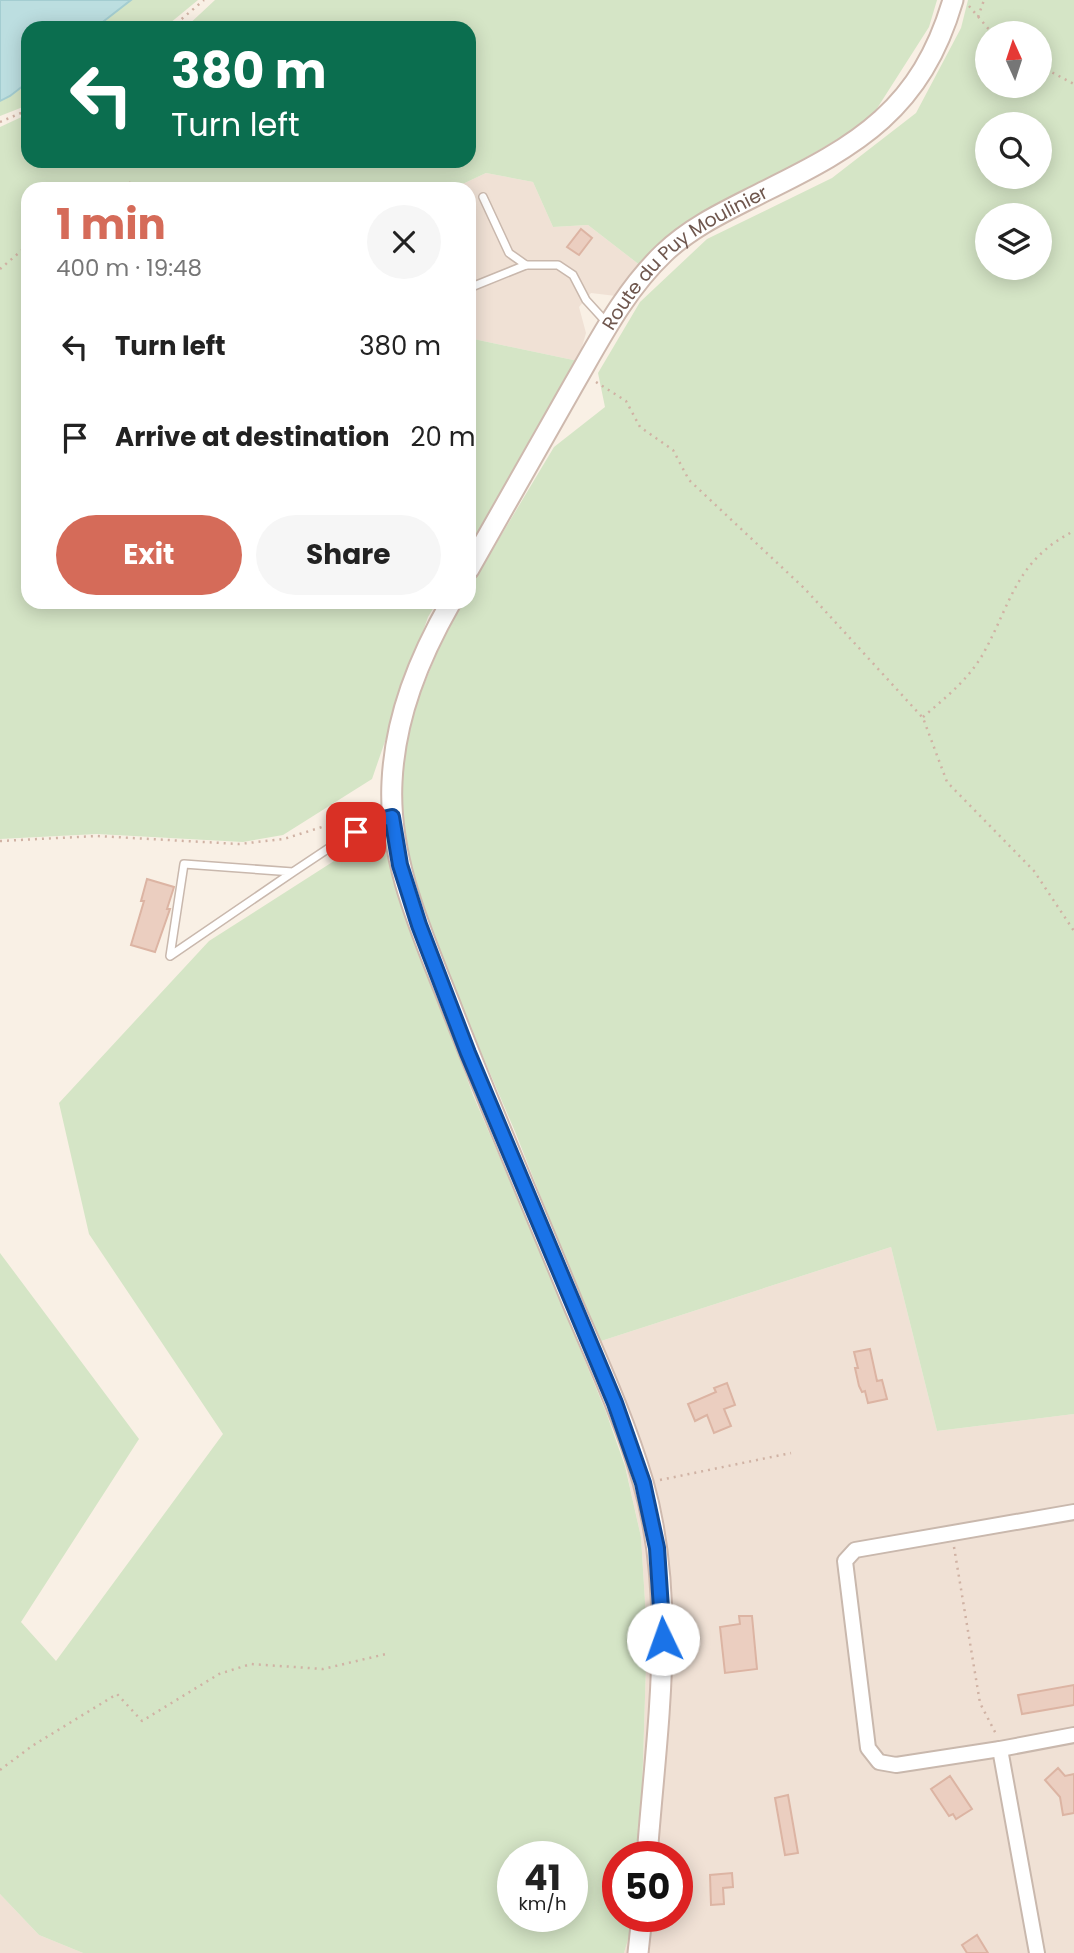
<!DOCTYPE html>
<html lang="en">
<head>
<meta charset="utf-8">
<style>
	body { margin:0; font-family:Poppins,sans-serif; background:#f6f6f6; color:#222; height:100vh; display:flex; flex-direction:column; font-size:26px; white-space:nowrap }
	* { box-sizing:border-box; margin:0 }
	p { font-size:23px; color:#767676 }
	.icon { flex:none; width:38px; height:38px; fill:none; stroke:currentColor; stroke-width:2; stroke-linecap:round; stroke-linejoin:round }
	.map { position:relative; flex:1; overflow:hidden }
	.side { position:absolute; left:21px; top:182px; width:455px; height:427px; display:flex; flex-direction:column; background:#fff; border-radius:21px; box-shadow:0 4px 18px #0003 }
	.side>* { flex:none }
	.top-card { position:absolute; left:21px; top:21px; width:455px; height:147px; border-radius:21px; box-shadow:0 4px 18px #0003; background:#0b6e4f; color:#fff; overflow:hidden }
	.needle { width:46px; rotate:357deg }
	.controls { position:absolute; left:975px; top:21px; display:grid; gap:14px }
	.controls a { display:grid; place-items:center; width:77px; height:77px; border-radius:50%; background:#fff; box-shadow:0 4px 18px #0003; font-size:35px }
	.speed { position:absolute; left:497px; top:1841px; display:flex; gap:14px; font-size:35px; font-weight:700; text-align:center }
	.speed>* { display:grid; place-content:center; width:91px; height:91px; border-radius:50%; background:#fff; box-shadow:0 4px 18px #0003; line-height:1 }
	.speed small { font-size:18px; font-weight:400 }
	.speed .limit { border:10px solid #d22; background:#fff; color:#111 }
	.pin { position:absolute; display:grid; place-items:center; width:60px; height:60px; color:#fff; margin:-30px; border-radius:14px; box-shadow:0 4px 10px #0006 }
	.me { position:absolute; width:77px; margin:-38px; rotate:357deg; stroke-linejoin:round; filter:drop-shadow(0 0 5px #0008) }
	.turn { display:flex; align-items:center; gap:24px; height:147px; padding:0 35px; font-size:32px }
	.turn .icon { width:91px; height:91px; stroke-width:2.5 }
	.turn b { display:block; font-size:49px; line-height:60px }
	.round { display:grid; place-items:center; flex:none; width:74px; height:74px; border-radius:37px; background:#f6f6f6 }
	.headline { display:flex; align-items:center; justify-content:space-between; height:119px; padding:0 35px }
	h1 { font-size:42px; font-weight:700; line-height:52px; color:#d56b59 }
	.button { display:flex; gap:14px; margin-top:auto; padding:14px 35px }
	.button a { flex:1; height:80px; border-radius:42px; background:#d56b59; color:#fff; font-size:28px; font-weight:700; line-height:80px; text-align:center }
	.button a+a { background:#f6f6f6; color:#222 }
	ul { padding:0; list-style:none }
	li { display:flex; align-items:center; gap:21px; height:91px; padding:0 35px }
	li div { flex:1 }
	li b { display:block; font-size:26px }
	li em { font-style:normal }
	.map>svg:first-child { display:block }
	.residential { fill:#f0e1d5 }
	.green { fill:#d5e5c6; fill-rule:evenodd }
	.water { fill:#bcdee0; stroke:#a4cdd1; stroke-width:2 }
	.building { fill:#ebcec0; stroke:#dcb4a3; stroke-width:2 }
	.lines { fill:none; stroke-linecap:round; stroke-linejoin:round }
	.service-casing { stroke:#c9b8ad; stroke-width:10 }
	.minor-casing { stroke:#c9b8ad; stroke-width:18 }
	.secondary-casing { stroke:#ceb9ae; stroke-width:23 }
	.path { stroke:#d0b2a4; stroke-width:2.5; stroke-dasharray:2 5; stroke-linecap:butt }
	.service { stroke:#fff; stroke-width:7 }
	.minor { stroke:#fff; stroke-width:14 }
	.secondary { stroke:#fff; stroke-width:19 }
	.route-casing { stroke:#114b97; stroke-width:18 }
	.route { stroke:#1a73e8; stroke-width:12 }
	.labels { text-anchor:middle; dominant-baseline:central; stroke-width:6; stroke-linejoin:round; paint-order:stroke }
	.street-label { font-size:19px; fill:#6f574e; stroke:#fdf4eb }
</style>
</head>
<body>
<div class="map">
<svg width="1074" height="1953" viewBox="0 0 1074 1953">
	<rect width="100%" height="100%" fill="#f9f0e5"/>
	<g class="residential">
		<polygon points="486,173 533,182 553,227 588,225 641,266 616,296 591,293 579,307 586,333 578,361 469,338 469,189 452,189"/>
		<polygon points="891,1247 937,1431 1074,1414 1074,1953 624,1953 635,1916 677,1916 677,1857 640,1857 647,1634 641,1537 598,1342"/>
		<polygon points="0,1894 39,1935 83,1953 0,1953"/>
	</g>
	<g class="green">
		<polygon points="131,0 198,0 164,28 95,28"/>
		<polygon points="215,0 937,0 929,27 869,121 774,176 735,195 685,226 641,266 588,225 553,227 533,182 486,173 452,189 28,189 28,602 437,602 428,617 372,779 283,835 243,842 97,834 0,839 0,127 28,114 28,161 469,161 469,28 185,28"/>
		<path d="M968 0H1074V1414L937 1431 891 1247 598 1342 516 1134 437 949 408 867 399 786 413 711 452 617 461 602H469V589L554 447 605 407 598 373 640 302 707 239 832 178 916 113 961 28ZM987 33H1040V86H987ZM987 124H1040V177H987ZM987 215H1040V268H987Z"/>
		<polygon points="28,82 28,105 0,116 0,101 10,96"/>
		<polygon points="469,338 578,361 469,547"/>
		<path d="M370 838 384 847 473 1095 542 1256 606 1412 625 1466 641 1537 647 1634 640 1857H618V1916H635L624 1953H83L39 1935 0 1894V1253L139 1439 21 1622 56 1661 223 1434 89 1234 59 1103 209 941ZM513 1857H572V1916H513Z"/>
	</g>
	<polygon class="water" points="0,0 131,0 95,28 28,28 28,82 10,96 0,101"/>
	<g class="building">
		<polygon points="581,229 592,238 579,255 567,247"/>
		<polygon points="147,879 174,887 167,909 170,909 155,952 131,945 144,901 141,901"/>
		<polygon points="870,1349 877,1381 882,1380 887,1399 868,1403 865,1391 862,1392 859,1386 855,1368 858,1368 854,1352"/>
		<polygon points="727,1383 735,1405 724,1409 731,1426 714,1433 707,1415 695,1421 688,1404 716,1392 714,1388"/>
		<polygon points="739,1616 752,1616 757,1669 725,1673 720,1627 740,1624"/>
		<polygon points="1074,1685 1074,1705 1022,1714 1018,1695"/>
		<polygon points="1058,1768 1065,1776 1074,1774 1074,1813 1063,1815 1060,1797 1045,1780"/>
		<polygon points="950,1776 972,1809 956,1819 953,1814 949,1816 931,1789"/>
		<polygon points="788,1795 798,1853 785,1855 775,1798"/>
		<polygon points="732,1873 733,1887 723,1888 724,1904 711,1905 710,1875"/>
		<polygon points="977,1935 988,1953 967,1953 962,1945"/>
	</g>
	<g class="lines">
		<defs>
			<g id="service">
				<polyline points="483,197 509,253 526,265"/>
				<polyline points="469,288 526,265 558,265 573,275 586,300 607,323"/>
				<polyline points="293,872 170,956 184,864 293,872 335,844 378,820 392,817"/>
			</g>
			<g id="minor">
				<polyline points="1000,1749 896,1765 879,1762 868,1748 845,1561 855,1550 1074,1512"/>
				<polyline points="1037,1953 1000,1749 1074,1735"/>
			</g>
			<g id="secondary">
				<path id="s1" d="M469 569C504 508 539 446 574 384 600 339 625 290 664 253 692 226 728 210 763 192 859 145 921 109 953 0"/>
				<path d="M451 602C419 658 395 717 392 782 388 860 422 933 450 1004 489 1105 532 1204 573 1304 598 1362 625 1421 643 1482 678 1603 656 1733 647 1857"/>
				<polyline points="638,1953 642,1916"/>
			</g>
		</defs>
		<use href="#service" class="service-casing"/>
		<use href="#minor" class="minor-casing"/>
		<use href="#secondary" class="secondary-casing"/>
		<g class="path">
			<polyline points="969,6 992,33"/>
			<polyline points="978,17 984,0"/>
			<polyline points="171,28 204,0"/>
			<polyline points="1040,66 1074,84"/>
			<polyline points="0,122 28,110"/>
			<polyline points="116,189 134,181"/>
			<polyline points="0,269 28,245"/>
			<polyline points="596,382 626,401 640,427 673,450 689,480 805,589 923,718 947,782 1034,871 1074,931"/>
			<path d="M923 717C945 698 968 680 983 654 1012 602 1015 561 1074 531"/>
			<polyline points="0,841 97,836 239,844 284,839 325,826 339,829"/>
			<polyline points="660,1480 791,1453"/>
			<polyline points="954,1547 980,1703 996,1734"/>
			<polyline points="0,1770 32,1746 117,1694 142,1721 219,1674 251,1664 323,1669 386,1654"/>
		</g>
		<use href="#service" class="service"/>
		<use href="#minor" class="minor"/>
		<use href="#secondary" class="secondary"/>
	</g>
	<g class="lines">
		<defs>
			<polyline id="route" points="356,832 379,820 392,817 400,865 419,925 468,1053 615,1403 643,1483 657,1548 663,1639"/>
		</defs>
		<use href="#route" class="route-casing"/>
		<use href="#route" class="route"/>
	</g>
	<g class="labels">
		<g class="street-label">
			<text stroke="none"><textPath href="#s1" startOffset="385">Route du Puy Moulinier</textPath></text>
		</g>
	</g>
</svg>
<div class="controls">
<a><svg class="needle" viewBox="-14 -14 28 28"><path d="M0-13l5 13h-10z" fill="#e53935"/><path d="M0 13l5-13h-10z" fill="#767676"/></svg></a>
<a><svg class="icon" aria-label="search" viewBox="0 0 24 24"><circle cx="10" cy="10" r="6"/><path d="M15 15l6 6"/></svg></a>
<a><svg class="icon" aria-label="layers" viewBox="0 0 24 24"><path d="M12 4l9 5-9 5-9-5zM3 14l9 5 9-5"/></svg></a>
</div>
<div class="speed"><div>41<small>km/h</small></div><div class="limit">50</div></div>
<div class="pin" style="left:356px;top:832px;background:#d93025"><svg class="icon" aria-label="arrive" viewBox="0 0 24 24"><path d="M6 21V4h12l-3 4 3 4H6"/></svg></div>
<svg class="me" style="left:663px;top:1639px" viewBox="-20 -20 40 40"><circle r="19" fill="#fff"/><path d="M0-13L10 11 0 6-10 11z" fill="#1a73e8"/></svg>
<div class="top-card">
<div class="turn"><svg class="icon" aria-label="left" viewBox="0 0 24 24"><path d="M17 20v-9H6M10 6l-5 5 5 5"/></svg><div><b>380 m</b>Turn left</div></div>
</div>
<section class="side">
<div class="headline"><div><h1>1 min</h1><p>400 m · 19:48</p></div><a class="round"><svg class="icon" aria-label="close" viewBox="0 0 24 24"><path d="M6 6l12 12M18 6L6 18"/></svg></a></div>
<ul>
<li><svg class="icon" aria-label="left" viewBox="0 0 24 24"><path d="M17 20v-9H6M10 6l-5 5 5 5"/></svg><div><b>Turn left</b></div><em>380 m</em></li>
<li><svg class="icon" aria-label="arrive" viewBox="0 0 24 24"><path d="M6 21V4h12l-3 4 3 4H6"/></svg><div><b>Arrive at destination</b></div><em>20 m</em></li>
</ul>
<div class="button"><a>Exit</a><a>Share</a></div>
</section>
</div>
</body>
</html>
